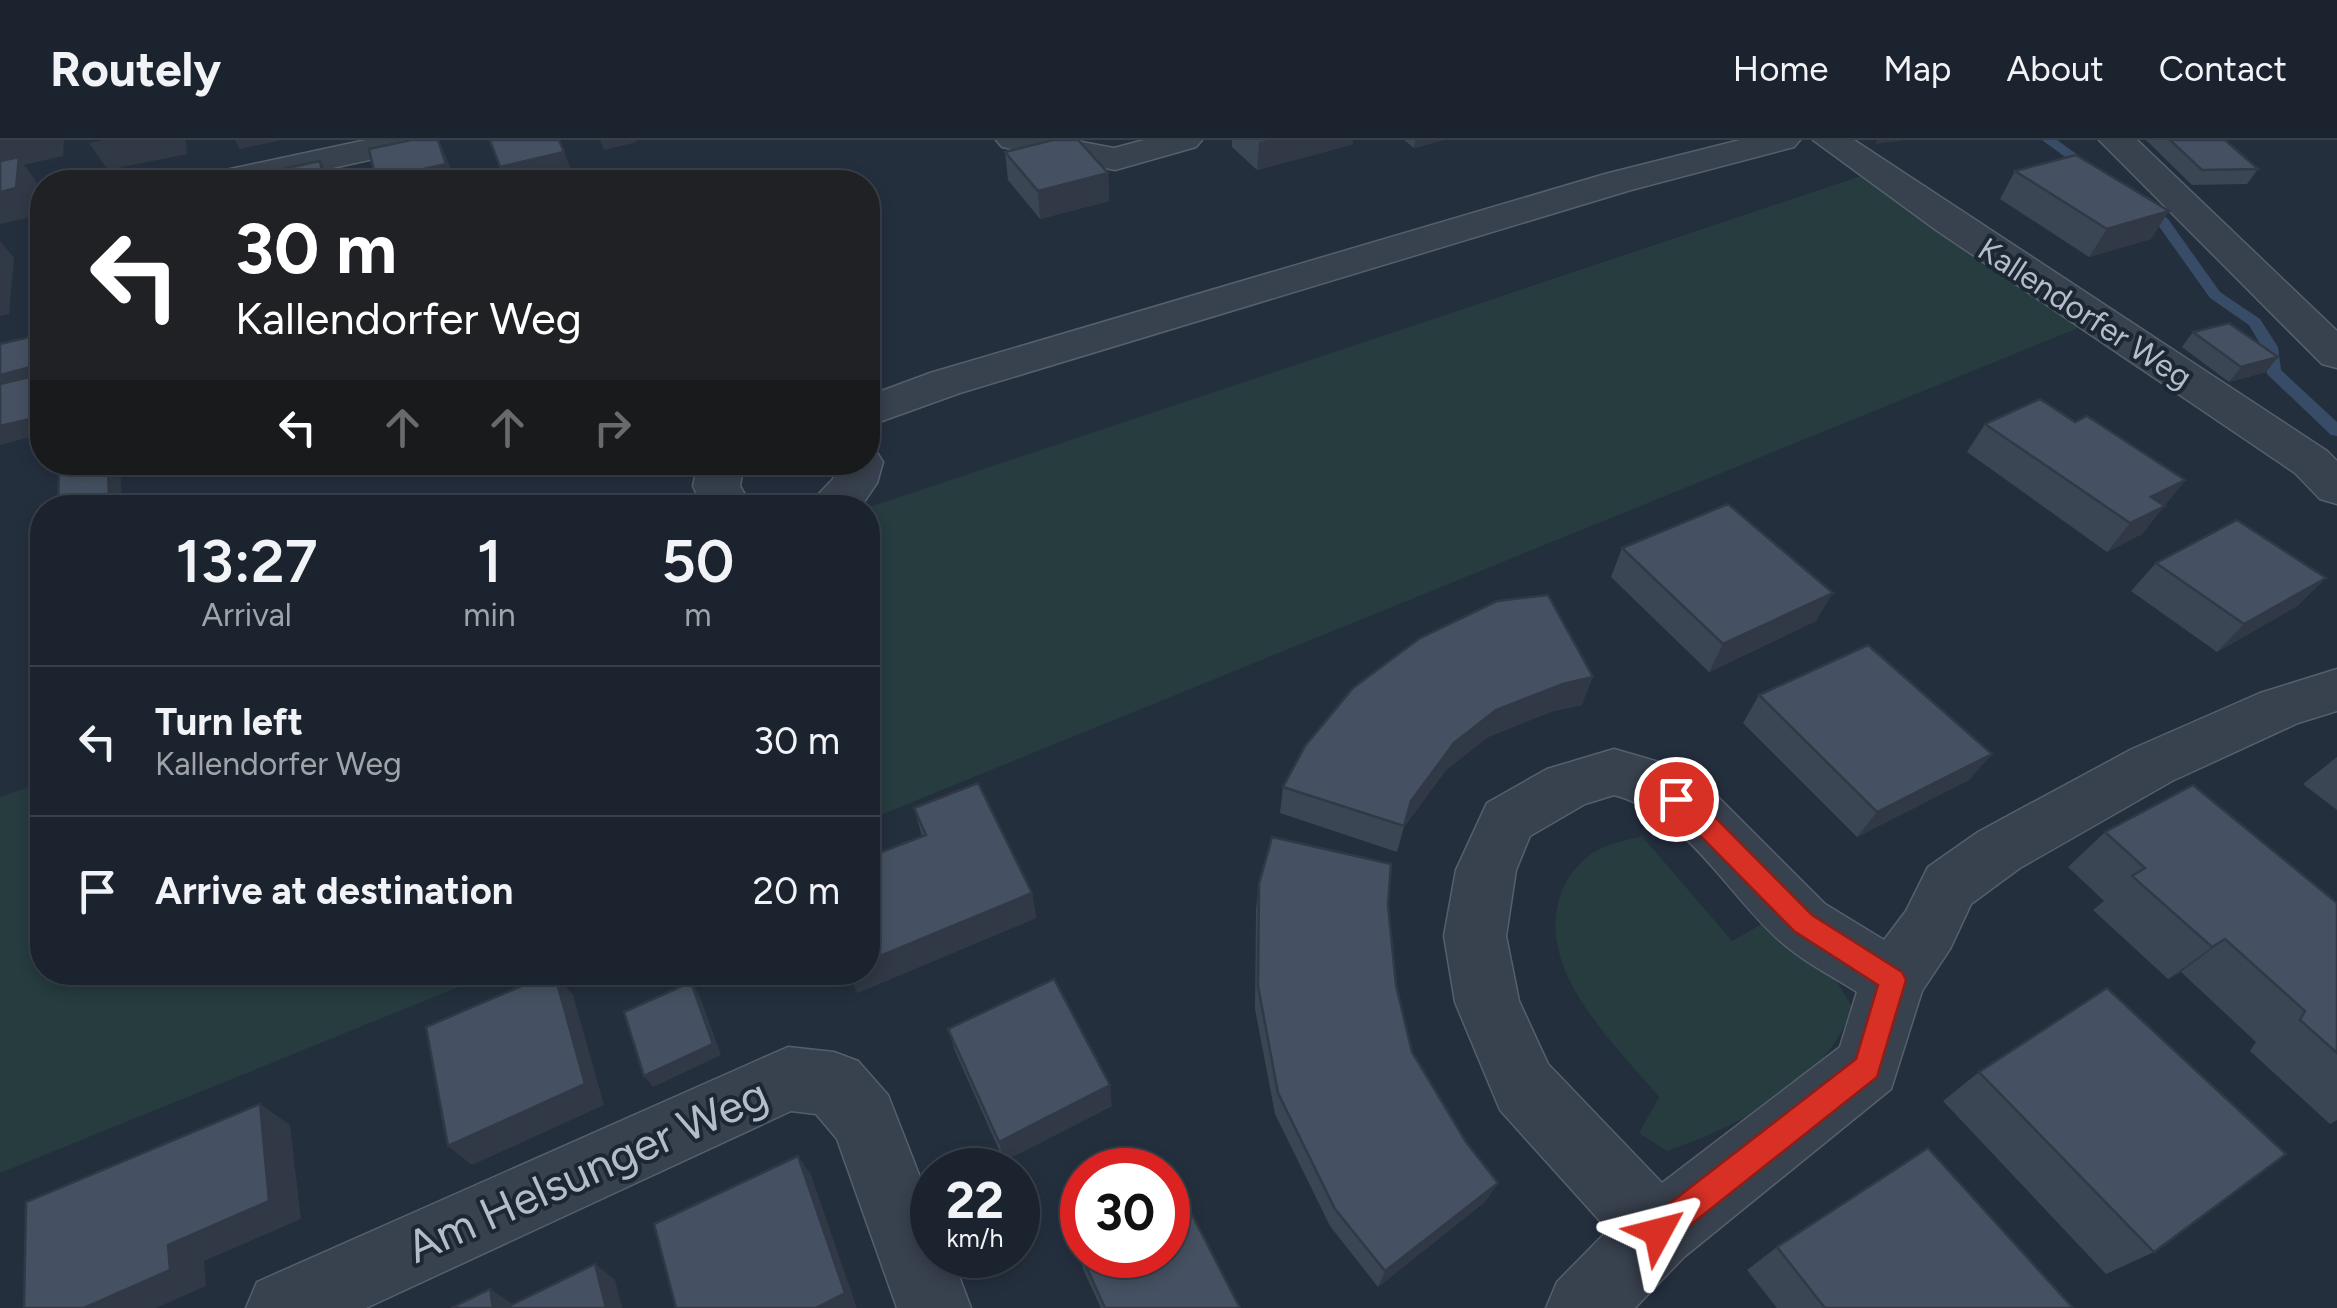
<!DOCTYPE html>
<html lang="en">
<head>
<meta charset="utf-8">
<style>
	body { margin:0; font-family:Figtree,sans-serif; background:#282f3a; color:#f1f3f6; height:100vh; display:flex; flex-direction:column; font-size:38px; white-space:nowrap }
	* { box-sizing:border-box; margin:0 }
	p { font-size:32px; color:#a0a4aa }
	.icon { flex:none; width:55px; height:55px; fill:none; stroke:currentColor; stroke-width:2; stroke-linecap:round; stroke-linejoin:round }
	.map { position:relative; flex:1; overflow:hidden }
	.drawer { position:absolute; left:30px; top:355px; width:850px; height:490px; display:flex; flex-direction:column; background:#1b232e; border-radius:40px; box-shadow:0 5px 15px #0003,0 0 0 2px #39404a }
	.drawer>* { flex:none }
	.top-card { position:absolute; left:30px; top:30px; width:850px; height:305px; border-radius:40px; box-shadow:0 5px 15px #0003,0 0 0 2px #39404a; background:#202124; color:#fff; overflow:hidden }
	.speed { position:absolute; left:910px; top:1008px; display:flex; gap:20px; font-size:50px; font-weight:700; text-align:center }
	.speed>* { display:grid; place-content:center; width:130px; height:130px; border-radius:50%; background:#1b232e; box-shadow:0 5px 15px #0003,0 0 0 2px #39404a; line-height:1 }
	.speed small { font-size:25px; font-weight:400 }
	.speed .limit { border:15px solid #d22; background:#fff; color:#111 }
	.pin { position:absolute; display:grid; place-items:center; width:85px; height:85px; color:#fff; margin:-42px; border:5px solid #fff; border-radius:50%; box-shadow:0 2px 10px #0007 }
	.me { position:absolute; width:110px; margin:-55px; rotate:52deg; stroke-linejoin:round; filter:drop-shadow(0 0 8px #0008) }
	.turn { display:flex; align-items:center; gap:35px; height:210px; padding:0 40px; font-size:45px }
	.turn .icon { width:130px; height:130px; stroke-width:2.5 }
	.turn b { display:block; font-size:70px; line-height:85px }
	.lanes { display:flex; align-items:center; height:95px; padding:0 40px; background:#0003; justify-content:center; gap:50px; direction:ltr }
	.lanes .off { opacity:.35 }
	.eta { display:flex; justify-content:space-evenly; align-items:center; height:170px; text-align:center }
	.eta b { font-size:60px; font-weight:600; line-height:70px }
	ul { padding:0; list-style:none }
	li { display:flex; align-items:center; gap:30px; height:150px; padding:0 40px; border-top:2px solid #39404a }
	li div { flex:1 }
	li b { display:block; font-size:38px }
	li em { font-style:normal }
	header { display:flex; align-items:center; gap:60px; box-sizing:border-box; height:140px; padding:0 50px; background:#1b232e; border-bottom:2px solid #39404a }
	header strong { font-size:48px }
	nav { display:flex; gap:55px; margin-inline-start:auto; font-size:35px }
	.map>svg:first-child { display:block }
	.green { fill:#263c3f }
	.lines { fill:none; stroke-linecap:round; stroke-linejoin:round }
	.stream { fill:#394c67; fill-rule:evenodd }
	.minor-casing { stroke:#565f6c; stroke-width:3 }
	.minor { fill:#38414e; fill-rule:evenodd }
	.wall { fill:#3b4654 }
	.shaded-wall { fill:#303945 }
	.building { fill:#455162; stroke:#303945; stroke-width:2.5 }
	.route { fill:#d93025; stroke:#8d1f18; stroke-width:2.5 }
	.labels { text-anchor:middle; dominant-baseline:central; stroke-width:8; stroke-linejoin:round; paint-order:stroke }
	.far-street-label { font-size:32px; fill:#b4bcc9; stroke:#1d2633 }
	.near-street-label { font-size:45px; fill:#b4bcc9; stroke:#1d2633 }
</style>
</head>
<body>
<header>
<strong>Routely</strong>
<nav><a>Home</a><a>Map</a><a>About</a><a>Contact</a></nav>
</header>
<div class="map">
<svg width="2337" height="1168" viewBox="0 0 2337 1168">
	<rect width="100%" height="100%" fill="#242f3e"/>
	<g class="green">
		<polygon points="1876,31 2098,180 868,680 867,368"/>
		<polygon points="42,643 42,832 493,833 0,1033 0,657"/>
		<path d="M1642 696 1732 801 1769 780 1830 830 1852 867C1828 943 1737 986 1667 1011L1639 993 1659 957C1615 904 1536 832 1560 757 1566 738 1579 720 1598 710 1611 703 1628 700 1642 696Z"/>
	</g>
	<g class="lines">
		<g class="stream">
			<polygon points="2042,0 2057,0 2099,30 2087,33"/>
			<polygon points="2139,63 2149,63 2168,79 2220,152 2260,179 2278,207 2281,230 2337,282 2337,296 2331,295 2267,234 2262,207 2249,185 2210,158 2158,85 2139,69"/>
		</g>
		<defs>
			<g id="minor">
				<polygon points="366,0 434,0 428,7 269,42 202,42 207,34"/>
				<polygon points="996,0 1071,0 1114,8 1144,0 1202,0 1196,7 1115,30 1002,7"/>
				<polygon points="1740,0 1800,0 1794,7 1631,50 960,253 868,286 868,256 930,233 1605,34"/>
				<polygon points="1813,0 1854,0 2327,311 2337,321 2337,364 2320,359 2295,333 1936,90"/>
				<polygon points="2099,0 2137,0 2337,191 2337,228 2322,224"/>
				<polygon points="868,309 876,311 883,322 877,343 860,368 805,368 833,339 837,322 868,322"/>
				<polygon points="698,322 744,322 740,346 753,368 703,368 693,346"/>
				<path d="M2337 529V571L2298 583 2172 641 2020 728 1971 764 1950 809 1922 851 1891 949 1684 1117 1635 1168H1546L1557 1142 1608 1090 1500 970 1455 862 1444 796 1456 730 1487 663 1547 629 1614 609 1676 627 1718 657 1825 764 1884 800 1906 771 1928 727 1978 692 2132 609 2260 553ZM1614 655C1686 674 1727 754 1780 801 1802 821 1832 836 1857 852L1840 907 1662 1043 1548 924 1519 861 1506 796 1516 730 1530 696 1585 664Z"/>
				<polygon points="788,907 834,912 858,921 888,955 932,1068 932,1115 951,1115 971,1168 897,1168 837,999 816,974 791,971 366,1168 246,1168 257,1142"/>
			</g>
		</defs>
		<use href="#minor" class="minor-casing"/>
		<use href="#minor" class="minor"/>
	</g>
	<g class="wall">
		<polygon points="1232,0 1353,0 1353,4 1257,30 1232,7"/>
		<polygon points="1404,0 1444,0 1414,8"/>
		<polygon points="2146,0 2225,0 2258,29 2247,44 2192,45"/>
		<polygon points="1005,12 1108,33 1109,61 1040,79 1008,40"/>
		<polygon points="2015,31 2151,99 2089,117 2000,59"/>
		<polygon points="2193,192 2278,217 2266,232 2229,242 2182,207"/>
		<polygon points="2075,282 2185,340 2142,394 2107,412 1967,312 1985,284"/>
		<polygon points="1622,408 1816,481 1709,532 1611,437"/>
		<polygon points="2156,423 2326,438 2297,466 2217,512 2131,451"/>
		<polygon points="1420,498 1582,565 1553,571 1488,597 1446,630 1404,687 1397,712 1280,673 1283,647"/>
		<polygon points="1759,555 1992,614 1969,640 1857,697 1743,583"/>
		<polygon points="2337,617 2337,670 2303,644"/>
		<polygon points="914,668 1032,753 1036,778 857,853 869,738 868,734 922,696"/>
		<polygon points="2105,692 2337,763 2337,980 2330,984 2250,911 2256,902 2181,832 2168,839 2093,770 2104,761 2068,727"/>
		<polygon points="1259,744 1388,765 1396,845 1412,912 1486,1061 1378,1147 1330,1086 1275,974 1255,869 1256,769"/>
		<polygon points="948,889 1112,966 1004,1021 955,911"/>
		<polygon points="1979,932 2154,1112 2106,1134 1943,961"/>
		<polygon points="1777,1107 2073,1168 1777,1168 1747,1130"/>
		<polygon points="1080,1113 1240,1168 1101,1168 1083,1129"/>
	</g>
	<g class="shaded-wall">
		<polygon points="0,0 64,0 63,16 24,25 39,45 37,76 0,84"/>
		<polygon points="102,0 186,0 187,14 108,30 89,3"/>
		<polygon points="235,0 282,0 240,9"/>
		<polygon points="439,0 456,42 377,42 376,40"/>
		<polygon points="600,0 636,0 637,2 604,10"/>
		<polygon points="1268,0 1323,0 1322,13 1257,30 1259,2"/>
		<polygon points="1323,0 1353,0 1353,4 1322,13"/>
		<polygon points="1415,0 1444,0 1414,8"/>
		<polygon points="1877,0 1905,0 1875,4"/>
		<polygon points="564,12 575,40 563,42 506,42 500,27"/>
		<polygon points="320,21 332,42 324,42"/>
		<polygon points="1108,33 1109,61 1040,79 1038,51"/>
		<polygon points="2169,71 2151,99 2089,117 2107,89"/>
		<polygon points="0,101 14,118 9,174 0,176"/>
		<polygon points="2278,217 2266,232 2229,242 2241,227"/>
		<polygon points="42,224 42,242 0,253 0,235"/>
		<polygon points="42,276 42,294 0,305 0,286"/>
		<polygon points="108,322 120,322 122,368 103,368"/>
		<polygon points="2185,340 2142,394 2107,412 2151,357"/>
		<polygon points="2326,438 2297,466 2217,512 2244,484"/>
		<polygon points="1833,453 1816,481 1709,532 1723,504"/>
		<polygon points="1593,537 1582,565 1553,571 1488,597 1446,630 1404,687 1397,712 1411,661 1454,603 1496,570 1563,544"/>
		<polygon points="1992,614 1969,640 1857,697 1877,672"/>
		<polygon points="1032,753 1036,778 857,853 848,832 868,832 868,821"/>
		<polygon points="2225,799 2181,832 2168,839 2212,807"/>
		<polygon points="554,832 573,855 604,965 472,1025 448,1006"/>
		<polygon points="691,842 699,854 721,915 653,947 644,936"/>
		<polygon points="1110,945 1112,966 1004,1021 999,1002"/>
		<polygon points="260,964 290,985 301,1079 204,1121 206,1146 156,1168 84,1168 168,1105"/>
		<polygon points="798,1016 811,1035 857,1168 816,1168"/>
		<polygon points="1498,1043 1486,1061 1378,1147 1385,1131"/>
		<polygon points="595,1124 615,1140 622,1168 606,1168"/>
		<polygon points="490,1149 514,1165 515,1168 493,1168"/>
	</g>
	<g class="building">
		<polygon points="411,0 438,0 446,24 376,40 369,9"/>
		<polygon points="490,0 559,0 564,12 500,27"/>
		<polygon points="1053,0 1078,0 1108,33 1038,51 1005,12"/>
		<polygon points="2170,0 2225,0 2258,29 2202,30"/>
		<polygon points="2076,15 2169,71 2107,89 2015,31"/>
		<polygon points="19,17 16,48 0,52 0,21"/>
		<polygon points="320,21 324,42 239,42 239,38"/>
		<polygon points="2229,183 2278,217 2241,227 2193,192"/>
		<polygon points="42,194 42,224 0,235 0,204"/>
		<polygon points="42,234 42,276 0,286 0,244"/>
		<polygon points="2040,259 2075,282 2087,276 2185,340 2151,357 2165,366 2130,383 1985,284"/>
		<polygon points="59,322 108,322 109,366 103,368 58,368"/>
		<polygon points="1728,364 1833,453 1723,504 1622,408"/>
		<polygon points="2237,380 2326,438 2244,484 2156,423"/>
		<polygon points="1548,455 1593,537 1563,544 1496,570 1454,603 1411,661 1404,686 1283,647 1305,606 1353,548 1420,498 1497,461"/>
		<polygon points="1868,505 1992,614 1877,672 1759,555"/>
		<polygon points="978,643 1032,753 868,821 868,739 870,738 868,732 868,717 926,695 914,668"/>
		<polygon points="2193,645 2337,763 2337,913 2300,880 2305,871 2225,799 2212,807 2132,736 2145,728 2105,692"/>
		<polygon points="1272,697 1391,724 1388,765 1396,845 1412,912 1466,1002 1498,1043 1385,1131 1335,1069 1278,953 1258,846 1259,744"/>
		<polygon points="554,832 585,944 448,1006 426,887"/>
		<polygon points="1054,839 1110,945 999,1002 948,889"/>
		<polygon points="691,842 713,904 644,936 624,872"/>
		<polygon points="2107,848 2286,1014 2154,1112 1979,932"/>
		<polygon points="260,964 269,1061 168,1105 170,1130 84,1168 24,1168 26,1062"/>
		<polygon points="1928,1008 2073,1168 1825,1168 1777,1107"/>
		<polygon points="798,1016 845,1153 816,1168 676,1168 654,1084"/>
		<polygon points="1184,1059 1240,1168 1105,1168 1080,1113 1082,1111 1082,1115 1168,1115 1168,1068"/>
		<polygon points="595,1124 606,1168 505,1168"/>
		<polygon points="490,1149 493,1168 451,1168"/>
	</g>
	<polygon class="route" points="1676,649 1705,667 1812,775 1902,832 1906,840 1877,937 1669,1102 1658,1106 1647,1102 1643,1092 1647,1081 1856,919 1878,845 1794,791 1664,659 1668,652"/>
	<g class="labels">
		<g class="far-street-label">
			<text transform="translate(2085 173) rotate(33)">Kallendorfer Weg</text>
		</g>
		<g class="near-street-label">
			<text transform="translate(587 1030) rotate(-24)">Am Helsunger Weg</text>
		</g>
	</g>
</svg>
<div class="speed"><div>22<small>km/h</small></div><div class="limit">30</div></div>
<div class="pin" style="left:1676px;top:659px;background:#d93025"><svg class="icon" aria-label="arrive" viewBox="0 0 24 24"><path d="M6 21V4h12l-3 4 3 4H6"/></svg></div>
<svg class="me" style="left:1658px;top:1092px" viewBox="-20 -20 40 40"><path d="M0-17L14 15 0 8-14 15z" fill="#d93025" stroke="#fff" stroke-width="4"/></svg>
<div class="top-card">
<div class="turn"><svg class="icon" aria-label="left" viewBox="0 0 24 24"><path d="M17 20v-9H6M10 6l-5 5 5 5"/></svg><div><b>30 m</b>Kallendorfer Weg</div></div>
<div class="lanes"><svg class="icon" aria-label="left" viewBox="0 0 24 24"><path d="M17 20v-9H6M10 6l-5 5 5 5"/></svg><svg class="icon off" aria-label="ahead" viewBox="0 0 24 24"><path d="M12 20V5M6 11l6-6 6 6"/></svg><svg class="icon off" aria-label="ahead" viewBox="0 0 24 24"><path d="M12 20V5M6 11l6-6 6 6"/></svg><svg class="icon off" aria-label="right" viewBox="0 0 24 24"><path d="M7 20v-9h11M14 6l5 5-5 5"/></svg></div>
</div>
<section class="drawer">
<div class="eta">
<div><b>13:27</b><p>Arrival</p></div>
<div><b>1</b><p>min</p></div>
<div><b>50</b><p>m</p></div>
</div>
<ul>
<li><svg class="icon" aria-label="left" viewBox="0 0 24 24"><path d="M17 20v-9H6M10 6l-5 5 5 5"/></svg><div><b>Turn left</b><p>Kallendorfer Weg</p></div><em>30 m</em></li>
<li><svg class="icon" aria-label="arrive" viewBox="0 0 24 24"><path d="M6 21V4h12l-3 4 3 4H6"/></svg><div><b>Arrive at destination</b></div><em>20 m</em></li>
</ul>
</section>
</div>
</body>
</html>
